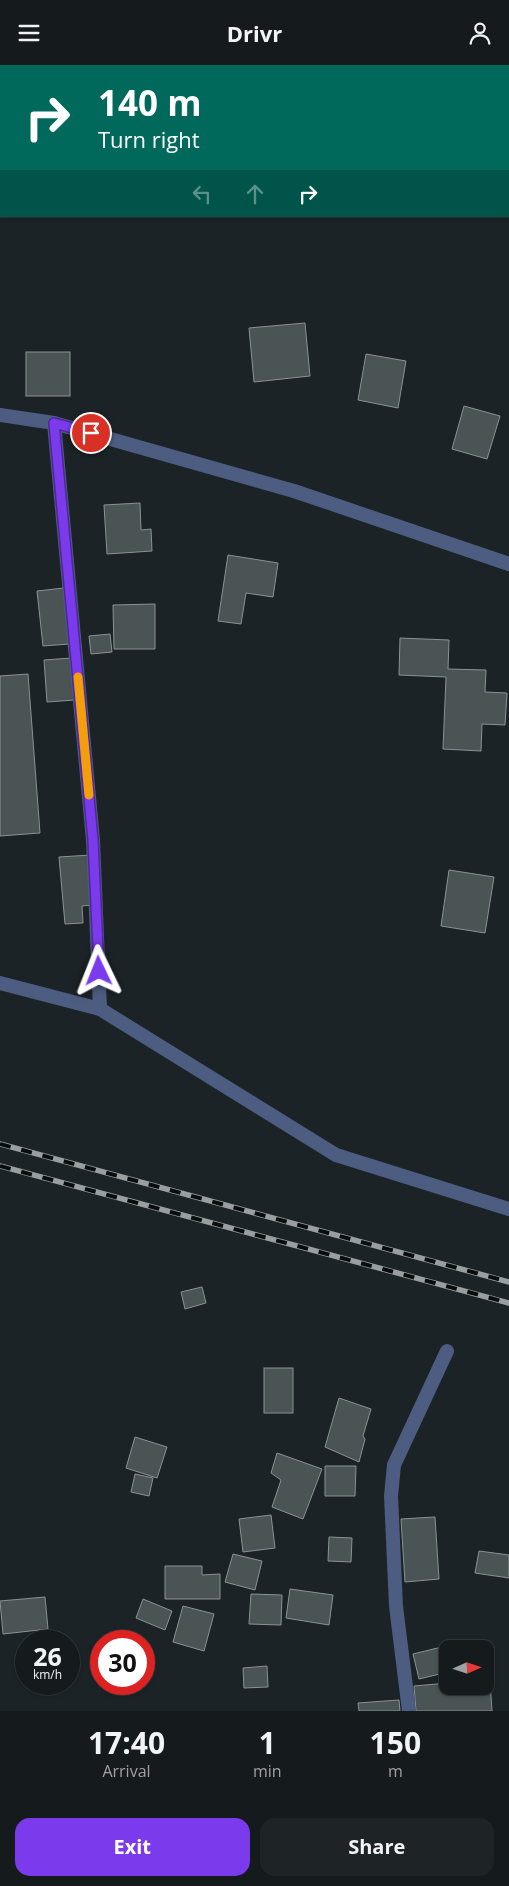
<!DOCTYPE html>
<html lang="en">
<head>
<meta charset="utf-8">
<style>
	body { margin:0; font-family:"Open Sans",sans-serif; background:#1e2326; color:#f1f3f6; height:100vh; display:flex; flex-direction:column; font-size:19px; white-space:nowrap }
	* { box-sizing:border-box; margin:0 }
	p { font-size:16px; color:#9da1a4 }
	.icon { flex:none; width:28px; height:28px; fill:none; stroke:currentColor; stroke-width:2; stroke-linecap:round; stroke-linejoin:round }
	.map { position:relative; height:1646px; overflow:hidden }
	.panel { display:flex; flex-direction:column; background:#151a1d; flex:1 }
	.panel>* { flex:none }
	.hud { position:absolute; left:0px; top:0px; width:510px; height:152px; box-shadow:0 1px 4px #0004,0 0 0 1px #34383b; background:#00695c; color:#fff; overflow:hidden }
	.needle { width:32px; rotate:87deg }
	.controls { position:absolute; left:439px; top:1575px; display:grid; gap:10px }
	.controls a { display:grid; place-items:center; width:55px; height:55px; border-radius:10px; background:#151a1d; box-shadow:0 1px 4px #0004,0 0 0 1px #34383b; font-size:25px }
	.speed { position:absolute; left:15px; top:1565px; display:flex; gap:10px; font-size:25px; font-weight:700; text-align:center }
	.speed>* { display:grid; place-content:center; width:65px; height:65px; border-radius:50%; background:#151a1d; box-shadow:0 1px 4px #0004,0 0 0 1px #34383b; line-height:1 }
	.speed small { font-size:12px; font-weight:400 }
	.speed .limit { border:8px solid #d22; background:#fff; color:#111 }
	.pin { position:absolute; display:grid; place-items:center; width:42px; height:42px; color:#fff; margin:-21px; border:2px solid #fff; border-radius:50%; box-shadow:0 1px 5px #0007 }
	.me { position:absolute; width:55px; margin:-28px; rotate:358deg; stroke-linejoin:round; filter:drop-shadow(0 0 4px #0008) }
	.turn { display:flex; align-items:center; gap:18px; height:105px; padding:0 15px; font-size:22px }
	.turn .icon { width:65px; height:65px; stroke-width:2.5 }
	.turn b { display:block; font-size:35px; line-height:42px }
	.lanes { display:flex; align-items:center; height:48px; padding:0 15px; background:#0003; justify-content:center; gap:25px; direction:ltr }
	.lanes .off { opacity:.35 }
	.eta { display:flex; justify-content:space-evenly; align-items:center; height:85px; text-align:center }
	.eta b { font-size:30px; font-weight:700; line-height:35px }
	.cta { display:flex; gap:10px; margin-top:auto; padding:10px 15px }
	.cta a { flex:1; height:58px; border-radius:15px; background:#7c3aed; color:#fff; font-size:20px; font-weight:700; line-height:58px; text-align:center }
	.cta a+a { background:#1e2326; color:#f1f3f6 }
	header { display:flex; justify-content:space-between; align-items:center; height:65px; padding:0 15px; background:#151a1d; font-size:22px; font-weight:700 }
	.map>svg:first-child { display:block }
	.building { fill:#4a5454; stroke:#899394 }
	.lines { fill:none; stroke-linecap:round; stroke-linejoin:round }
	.minor { stroke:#4c5d81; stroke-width:14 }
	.tertiary { stroke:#4c5d81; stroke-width:14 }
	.rail-casing { stroke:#999ea1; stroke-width:5.5 }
	.rail { stroke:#090c0d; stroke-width:4; stroke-dasharray:11; stroke-linecap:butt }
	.route-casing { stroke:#51269a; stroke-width:12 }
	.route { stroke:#7c3aed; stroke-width:9 }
	.slow { stroke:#f59e0b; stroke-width:9 }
</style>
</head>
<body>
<header><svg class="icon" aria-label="menu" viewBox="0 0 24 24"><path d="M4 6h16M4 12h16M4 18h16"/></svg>Drivr<svg class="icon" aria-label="person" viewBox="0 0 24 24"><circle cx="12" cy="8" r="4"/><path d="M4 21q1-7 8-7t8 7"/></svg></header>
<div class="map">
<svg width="509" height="1646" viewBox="0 0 509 1646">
	<rect width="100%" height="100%" fill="#1c2327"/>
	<g class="building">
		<polygon points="305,258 310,311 254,317 249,263"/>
		<rect x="26" y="287" width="44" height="44"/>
		<polygon points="366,289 406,296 398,343 358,335"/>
		<polygon points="464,341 500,351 487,394 452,384"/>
		<polygon points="140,438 141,465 151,464 152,486 107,489 104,440"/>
		<polygon points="228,490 278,498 273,532 246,528 241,559 218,556"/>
		<polygon points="64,523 69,579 43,581 37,526"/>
		<polygon points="155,539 155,584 114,584 113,540"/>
		<polygon points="110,569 112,587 91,589 89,571"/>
		<polygon points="400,573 449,575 448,604 486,605 485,627 507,628 505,660 482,659 481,686 443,684 446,612 399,610"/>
		<polygon points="72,593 75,635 47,637 44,595"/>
		<polygon points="28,609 40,768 0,771 0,611"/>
		<polygon points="91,790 95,840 82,841 83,858 65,859 59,792"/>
		<polygon points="449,805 494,812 485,868 441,861"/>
		<polygon points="202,1222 206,1238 185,1244 181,1227"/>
		<rect x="264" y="1303" width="29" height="45"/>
		<polygon points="339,1333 371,1344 363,1371 365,1374 359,1397 325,1382"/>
		<polygon points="135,1372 167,1382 157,1413 126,1403"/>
		<polygon points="277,1388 322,1404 303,1454 272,1442 281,1415 271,1408"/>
		<polygon points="325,1401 356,1401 355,1431 325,1431"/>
		<polygon points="135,1409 153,1413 149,1431 131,1427"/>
		<polygon points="271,1450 275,1483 243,1487 239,1454"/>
		<polygon points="435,1452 439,1514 405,1517 401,1454"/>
		<polygon points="329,1472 352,1473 351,1497 328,1496"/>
		<polygon points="479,1486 509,1490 509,1513 475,1508"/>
		<polygon points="233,1489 262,1496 255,1525 225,1517"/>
		<polygon points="165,1501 202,1501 202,1510 220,1509 220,1534 165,1534"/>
		<polygon points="290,1524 333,1530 329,1560 286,1553"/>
		<polygon points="251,1529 282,1530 281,1560 249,1559"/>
		<polygon points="45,1532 48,1564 3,1569 0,1536"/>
		<polygon points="143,1534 172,1546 165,1565 136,1553"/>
		<polygon points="183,1541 214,1549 204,1586 173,1577"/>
		<polygon points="454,1579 455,1584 448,1584 448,1607 419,1614 413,1589"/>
		<polygon points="267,1601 268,1622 244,1623 243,1603"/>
		<polygon points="490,1615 492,1646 416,1646 414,1621 448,1618 448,1621 485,1621 485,1616"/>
		<polygon points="399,1635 400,1646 359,1646 358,1638"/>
	</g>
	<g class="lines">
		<g class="minor">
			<polyline points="412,0 412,1"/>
			<polyline points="0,350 54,358 294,426 509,499"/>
			<polyline points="54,358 93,775 100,944"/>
			<polyline points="409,1646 396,1541 391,1431 394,1400 447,1286"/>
		</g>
		<polyline class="tertiary" points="0,918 100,944 336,1090 509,1144"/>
		<defs>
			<g id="rail">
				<polyline points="0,1079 509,1217"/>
				<polyline points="0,1101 509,1238"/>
			</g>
		</defs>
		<use href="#rail" class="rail-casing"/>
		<use href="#rail" class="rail"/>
	</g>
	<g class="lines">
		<defs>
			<polyline id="route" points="91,368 54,358 93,775 99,906"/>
		</defs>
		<use href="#route" class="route-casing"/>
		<use href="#route" class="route"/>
		<polyline class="slow" points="78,612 89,730"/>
	</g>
</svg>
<div class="controls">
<a><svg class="needle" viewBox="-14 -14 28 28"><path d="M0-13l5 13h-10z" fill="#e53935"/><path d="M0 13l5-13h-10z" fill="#9da1a4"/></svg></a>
</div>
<div class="speed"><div>26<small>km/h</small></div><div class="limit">30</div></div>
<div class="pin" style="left:91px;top:368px;background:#d93025"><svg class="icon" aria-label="arrive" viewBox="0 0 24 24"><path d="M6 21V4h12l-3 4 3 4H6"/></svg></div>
<svg class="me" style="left:99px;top:906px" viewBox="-20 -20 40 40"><path d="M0-17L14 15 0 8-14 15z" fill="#7c3aed" stroke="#fff" stroke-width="4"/></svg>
<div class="hud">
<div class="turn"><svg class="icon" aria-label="right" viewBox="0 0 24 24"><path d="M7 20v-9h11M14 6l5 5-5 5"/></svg><div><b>140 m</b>Turn right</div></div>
<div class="lanes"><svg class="icon off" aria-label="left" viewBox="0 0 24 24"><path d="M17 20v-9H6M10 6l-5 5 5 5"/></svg><svg class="icon off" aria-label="ahead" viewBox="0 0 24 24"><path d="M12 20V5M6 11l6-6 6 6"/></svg><svg class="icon" aria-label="right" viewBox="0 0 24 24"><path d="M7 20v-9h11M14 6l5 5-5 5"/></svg></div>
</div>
</div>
<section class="panel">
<div class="eta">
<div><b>17:40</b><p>Arrival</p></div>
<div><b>1</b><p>min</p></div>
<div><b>150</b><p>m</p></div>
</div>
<div class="cta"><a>Exit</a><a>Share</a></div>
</section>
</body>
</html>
